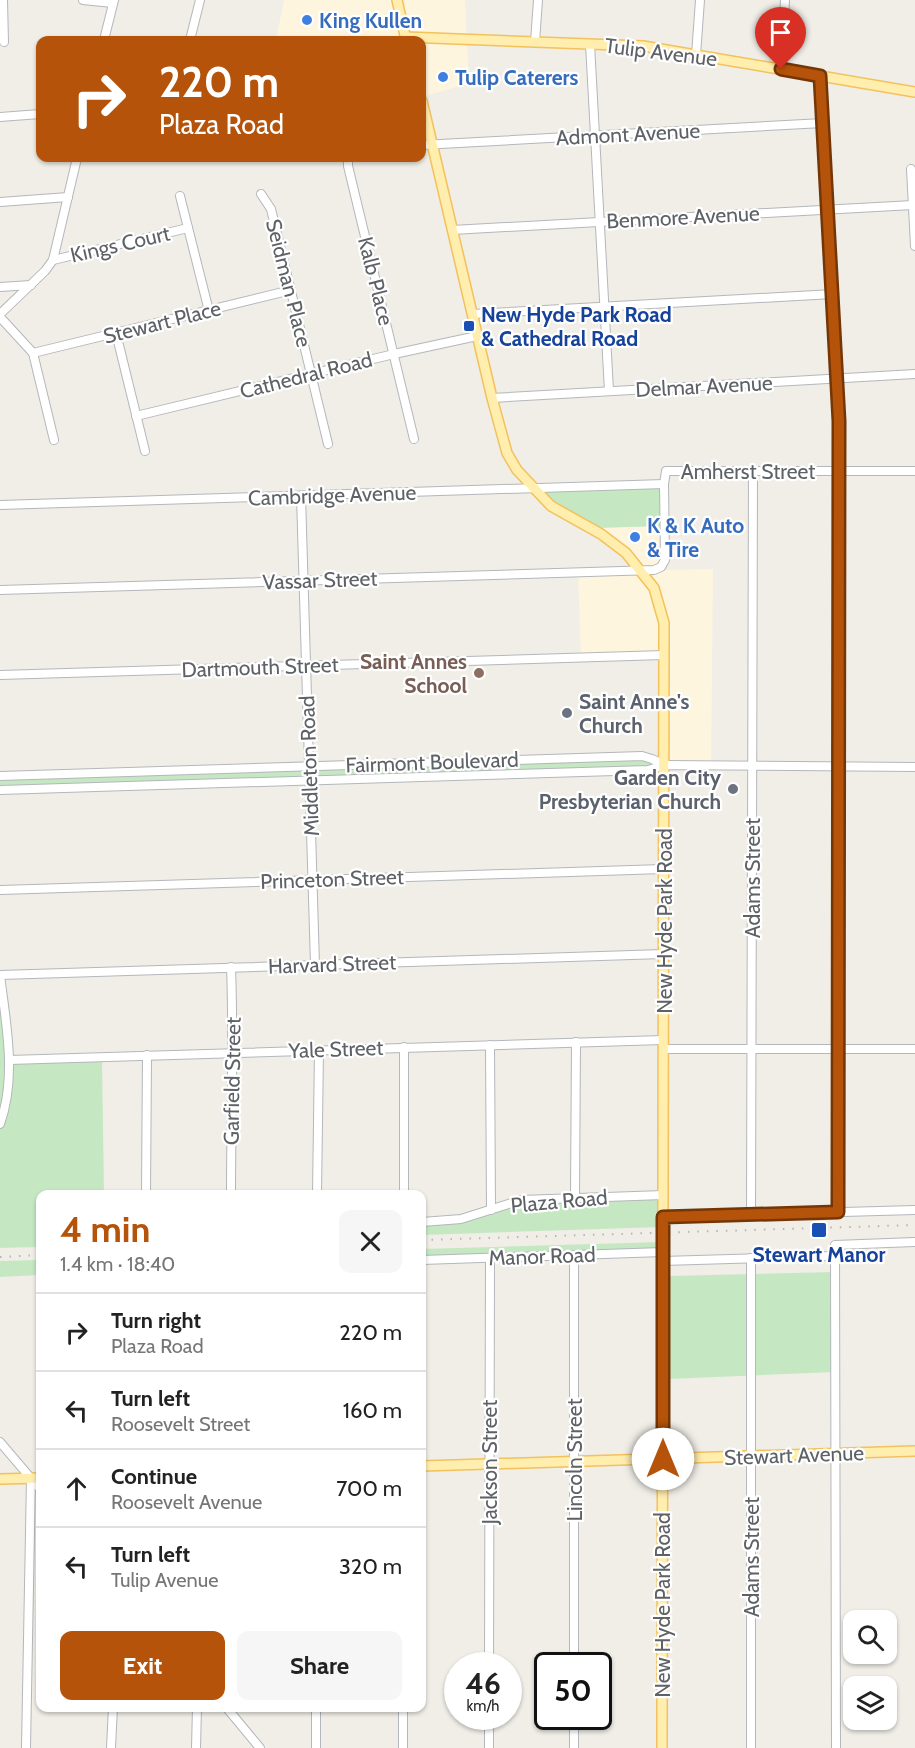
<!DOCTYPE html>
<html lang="en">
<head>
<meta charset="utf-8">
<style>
	body { margin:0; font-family:Cabin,sans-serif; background:#f6f6f6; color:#222; height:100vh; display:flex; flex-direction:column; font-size:22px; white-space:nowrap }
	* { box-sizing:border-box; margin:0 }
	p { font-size:20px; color:#767676 }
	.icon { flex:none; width:33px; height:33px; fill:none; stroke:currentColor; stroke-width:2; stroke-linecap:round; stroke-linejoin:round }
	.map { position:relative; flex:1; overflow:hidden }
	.drawer { position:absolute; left:36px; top:1190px; width:390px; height:522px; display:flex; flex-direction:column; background:#fff; border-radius:12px; box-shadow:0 2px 4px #0004 }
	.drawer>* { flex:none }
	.top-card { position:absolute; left:36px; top:36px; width:390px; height:126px; border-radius:12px; box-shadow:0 2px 4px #0004; background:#b45309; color:#fff; overflow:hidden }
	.tools { position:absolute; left:843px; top:1610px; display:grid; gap:12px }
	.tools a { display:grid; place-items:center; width:54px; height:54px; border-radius:12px; background:#fff; box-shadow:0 2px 4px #0004; font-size:30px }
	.speed { position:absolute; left:444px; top:1652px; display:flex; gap:12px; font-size:30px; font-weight:700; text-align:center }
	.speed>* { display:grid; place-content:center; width:78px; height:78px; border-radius:50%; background:#fff; box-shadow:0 2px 4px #0004; line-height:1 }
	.speed small { font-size:15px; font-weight:400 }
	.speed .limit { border:3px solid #111; border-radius:9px; background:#fff; color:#111 }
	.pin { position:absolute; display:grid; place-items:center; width:51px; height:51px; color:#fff; margin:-62px -26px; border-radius:50% 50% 50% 0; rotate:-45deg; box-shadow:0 0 6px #0007 }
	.pin .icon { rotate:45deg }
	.me { position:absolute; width:66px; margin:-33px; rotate:0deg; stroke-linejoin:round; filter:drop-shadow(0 0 4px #0008) }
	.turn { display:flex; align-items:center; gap:21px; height:126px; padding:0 24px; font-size:27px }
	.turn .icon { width:78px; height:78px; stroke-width:2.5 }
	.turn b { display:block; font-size:42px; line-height:51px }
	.round { display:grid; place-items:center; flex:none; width:63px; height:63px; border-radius:12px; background:#f6f6f6 }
	.headline { display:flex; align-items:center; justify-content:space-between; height:102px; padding:0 24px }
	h1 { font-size:36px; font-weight:700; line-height:45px; color:#b45309 }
	.action { display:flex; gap:12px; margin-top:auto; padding:12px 24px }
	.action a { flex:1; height:69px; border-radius:12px; background:#b45309; color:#fff; font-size:24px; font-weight:700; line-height:69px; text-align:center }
	.action a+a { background:#f6f6f6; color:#222 }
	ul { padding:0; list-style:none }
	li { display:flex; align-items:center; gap:18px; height:78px; padding:0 24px; border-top:2px solid #e0e0e0 }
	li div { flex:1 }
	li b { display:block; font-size:22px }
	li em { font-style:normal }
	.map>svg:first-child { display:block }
	.commercial { fill:#fef5de }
	.green { fill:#c5e8c3 }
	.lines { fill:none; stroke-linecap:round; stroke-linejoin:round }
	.minor-casing { stroke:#b4b7bb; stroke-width:10 }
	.major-casing { stroke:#f3c15d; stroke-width:12 }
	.minor { stroke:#fff; stroke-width:8 }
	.major { stroke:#ffeead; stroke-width:9 }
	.rail { stroke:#b5b6b7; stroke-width:2; stroke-dasharray:1.5 8; stroke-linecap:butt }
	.route-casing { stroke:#753606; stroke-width:15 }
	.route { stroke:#b45309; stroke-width:10 }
	.shop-dot { fill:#3f7fe0; stroke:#fff; stroke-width:2 }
	.transit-dot { fill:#1a4fb4; stroke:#fff; stroke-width:2 }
	.education-dot { fill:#8d6e63; stroke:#fff; stroke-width:2 }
	.worship-dot { fill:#6b7280; stroke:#fff; stroke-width:2 }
	.labels { text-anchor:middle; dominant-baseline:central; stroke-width:4.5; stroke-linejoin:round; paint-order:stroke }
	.shop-label { font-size:21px; font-weight:bold; fill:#366cbe; stroke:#fff; text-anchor:start }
	.street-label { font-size:21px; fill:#5e6267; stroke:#fff }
	.transit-label { font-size:21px; font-weight:bold; fill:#164399; stroke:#fff; text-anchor:start }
	.education-label { font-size:21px; font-weight:bold; fill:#785e54; stroke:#fff; text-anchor:end }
	.worship-label { font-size:21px; font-weight:bold; fill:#5b616d; stroke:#fff; text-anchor:start }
</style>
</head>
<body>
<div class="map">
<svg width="915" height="1748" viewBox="0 0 915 1748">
	<rect width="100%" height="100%" fill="#f0eee7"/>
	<g class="commercial">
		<polygon points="284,0 465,0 469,83 422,97 422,40 276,40"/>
		<polygon points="663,526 664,570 713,569 711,765 664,764 661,657 581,659 578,573 641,570 594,528"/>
	</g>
	<g class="green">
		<polygon points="662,486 663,526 594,528 566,513 538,491"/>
		<polygon points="650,760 653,762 649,766 321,777 318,773 321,770"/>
		<polygon points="300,770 303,773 300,777 0,787 0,780"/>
		<polygon points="0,986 9,1062 102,1060 104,1194 40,1194 40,1247 0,1248"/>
		<polygon points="661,1194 661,1227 422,1235 422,1222 461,1220 518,1201"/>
		<polygon points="662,1242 662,1251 422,1259 422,1249"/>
		<polygon points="40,1260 40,1275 0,1277 0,1261"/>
		<polygon points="832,1272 834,1372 669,1379 670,1276"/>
	</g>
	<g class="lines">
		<defs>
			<g id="minor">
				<polyline points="3,0 4,42"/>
				<polyline points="83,0 113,3"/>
				<polyline points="104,40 114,0"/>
				<polyline points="190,40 200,0"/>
				<polyline points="535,42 538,0"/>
				<polyline points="590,44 609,391"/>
				<polyline points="696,55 700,0"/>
				<polyline points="781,69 785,0"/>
				<polyline points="820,76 839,421 838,1212"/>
				<polyline points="0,117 40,114"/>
				<polyline points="422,145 823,123"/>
				<polyline points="348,158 348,166 414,439"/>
				<polyline points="911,169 915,246"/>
				<polyline points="261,194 271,209 328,444"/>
				<polyline points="180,196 209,311"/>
				<polyline points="0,202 68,197"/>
				<polyline points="452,230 913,205"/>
				<polyline points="53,260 188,228"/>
				<polyline points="0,287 31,285"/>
				<polyline points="0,314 45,271 53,260 77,158"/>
				<polyline points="473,314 833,294"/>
				<polyline points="0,317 33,353 54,440"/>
				<polyline points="116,333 145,451"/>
				<polyline points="33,353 291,290"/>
				<polyline points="492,398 915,374"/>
				<polyline points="136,416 394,354 477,336"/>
				<polyline points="301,496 315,965"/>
				<polyline points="0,505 664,484"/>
				<polyline points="0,590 654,570 661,567 665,560 664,484 666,471 915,471"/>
				<polyline points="0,675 664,655"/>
				<polyline points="0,776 642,756 652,759 665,765"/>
				<polyline points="0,790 648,770 665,765 915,767"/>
				<polyline points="0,890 663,869"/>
				<polyline points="490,1045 491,1210"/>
				<polyline points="404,1047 404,1194"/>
				<polyline points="663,1049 915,1049"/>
				<polyline points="9,1060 663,1040"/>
				<path d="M0 1124C17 1076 6 1024 0 975L663 954"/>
				<polyline points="146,1194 147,1055"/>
				<path d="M231 1194C231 1118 234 1043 231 967"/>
				<polyline points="317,1194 319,1050"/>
				<polyline points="575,1197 576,1042"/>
				<polyline points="751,1214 753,470"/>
				<polyline points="663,1217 915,1210"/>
				<polyline points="422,1222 461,1219 521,1200 663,1195"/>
				<polyline points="422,1260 663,1252"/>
				<polyline points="663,1261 835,1256"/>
				<polyline points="0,1442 40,1489"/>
				<polyline points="489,1665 490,1258"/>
				<polyline points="574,1665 574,1255"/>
				<polyline points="226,1707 260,1748"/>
				<polyline points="26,1748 31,1478"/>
				<polyline points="111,1748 113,1707"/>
				<polyline points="196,1748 197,1707"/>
				<polyline points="316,1748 316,1707"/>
				<polyline points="403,1748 403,1707"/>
				<polyline points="489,1748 489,1716"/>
				<polyline points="574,1748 574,1716"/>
				<polyline points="751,1748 751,1258"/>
				<polyline points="836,1748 835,1245 915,1242"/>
			</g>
			<g id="major">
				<polyline points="397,0 406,40"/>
				<polyline points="405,37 643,46 915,92"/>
				<polyline points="422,101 492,398 507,453 517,470 551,506 601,534 626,553 654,588 664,623 662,1748"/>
				<polyline points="422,1466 915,1451"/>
				<polyline points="0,1479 40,1478"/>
			</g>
		</defs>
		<use href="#minor" class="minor-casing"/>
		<use href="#major" class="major-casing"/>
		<use href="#minor" class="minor"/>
		<use href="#major" class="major"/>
		<g class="rail">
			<polyline points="422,1240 915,1225"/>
			<polyline points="0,1257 40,1255"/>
		</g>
	</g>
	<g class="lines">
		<defs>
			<polyline id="route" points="663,1459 663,1217 838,1212 839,421 820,76 781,69"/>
		</defs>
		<use href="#route" class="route-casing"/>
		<use href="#route" class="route"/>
	</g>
	<g class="shop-dot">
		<circle cx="307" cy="20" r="6"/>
		<circle cx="443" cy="77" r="6"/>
		<circle cx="635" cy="537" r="6"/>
	</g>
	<g class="transit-dot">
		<rect x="463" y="320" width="12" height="12" rx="3"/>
		<rect x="811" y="1222" width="16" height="16" rx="3"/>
	</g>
	<circle class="education-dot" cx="479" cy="673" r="6"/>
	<g class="worship-dot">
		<circle cx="567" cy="713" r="6"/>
		<circle cx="733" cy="789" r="6"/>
	</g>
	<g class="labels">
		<g class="shop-label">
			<text x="319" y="20">King Kullen</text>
			<text x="455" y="77">Tulip Caterers</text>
			<text x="647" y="525">K &amp; K Auto<tspan x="647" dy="24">&amp; Tire</tspan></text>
		</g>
		<g class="street-label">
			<text transform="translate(661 52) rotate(7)">Tulip Avenue</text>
			<text transform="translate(628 134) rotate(-3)">Admont Avenue</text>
			<text transform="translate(683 217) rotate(-3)">Benmore Avenue</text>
			<text transform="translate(120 244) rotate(-13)">Kings Court</text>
			<text transform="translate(376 281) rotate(76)">Kalb Place</text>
			<text transform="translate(289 283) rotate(76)">Seidman Place</text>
			<text transform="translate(162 322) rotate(-14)">Stewart Place</text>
			<text transform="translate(306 375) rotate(-14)">Cathedral Road</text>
			<text transform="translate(704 386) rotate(-3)">Delmar Avenue</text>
			<text x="748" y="471">Amherst Street</text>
			<text transform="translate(332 495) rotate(-2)">Cambridge Avenue</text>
			<text transform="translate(320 580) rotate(-2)">Vassar Street</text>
			<text transform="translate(260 667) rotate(-2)">Dartmouth Street</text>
			<text transform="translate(432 762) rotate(-2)">Fairmont Boulevard</text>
			<text transform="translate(309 766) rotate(-92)">Middleton Road</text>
			<text transform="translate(752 878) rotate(-90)">Adams Street</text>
			<text transform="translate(332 879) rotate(-2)">Princeton Street</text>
			<text transform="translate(664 921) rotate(-90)">New Hyde Park Road</text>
			<text transform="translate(332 964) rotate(-2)">Harvard Street</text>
			<text transform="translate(336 1049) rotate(-2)">Yale Street</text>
			<text transform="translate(232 1081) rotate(-89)">Garfield Street</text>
			<text transform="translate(559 1201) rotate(-5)">Plaza Road</text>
			<text transform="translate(542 1256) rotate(-2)">Manor Road</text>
			<text transform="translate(794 1455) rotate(-2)">Stewart Avenue</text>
			<text transform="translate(574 1460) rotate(-90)">Lincoln Street</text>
			<text transform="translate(489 1462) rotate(-90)">Jackson Street</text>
			<text transform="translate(751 1557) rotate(-90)">Adams Street</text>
			<text transform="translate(662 1605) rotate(-90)">New Hyde Park Road</text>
		</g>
		<g class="transit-label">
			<text x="481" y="314">New Hyde Park Road<tspan x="481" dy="24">&amp; Cathedral Road</tspan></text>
			<text x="819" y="1254" text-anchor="middle">Stewart Manor</text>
		</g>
		<g class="education-label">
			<text x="467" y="661">Saint Annes<tspan x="467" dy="24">School</tspan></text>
		</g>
		<g class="worship-label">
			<text x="579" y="701">Saint Anne's<tspan x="579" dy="24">Church</tspan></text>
			<text x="721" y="777" text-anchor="end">Garden City<tspan x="721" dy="24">Presbyterian Church</tspan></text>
		</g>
	</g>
</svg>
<div class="tools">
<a><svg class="icon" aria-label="search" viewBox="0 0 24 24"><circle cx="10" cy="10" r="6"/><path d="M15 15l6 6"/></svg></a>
<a><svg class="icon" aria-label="layers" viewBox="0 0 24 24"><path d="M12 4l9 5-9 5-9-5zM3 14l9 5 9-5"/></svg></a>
</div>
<div class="speed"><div>46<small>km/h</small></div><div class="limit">50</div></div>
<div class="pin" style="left:781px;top:69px;background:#d93025"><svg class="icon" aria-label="arrive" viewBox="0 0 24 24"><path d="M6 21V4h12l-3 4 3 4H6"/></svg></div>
<svg class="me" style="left:663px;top:1459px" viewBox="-20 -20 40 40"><circle r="19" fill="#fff"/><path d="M0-13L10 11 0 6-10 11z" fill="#b45309"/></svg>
<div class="top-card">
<div class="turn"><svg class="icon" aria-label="right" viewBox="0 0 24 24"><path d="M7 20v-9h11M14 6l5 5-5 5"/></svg><div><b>220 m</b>Plaza Road</div></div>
</div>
<section class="drawer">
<div class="headline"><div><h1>4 min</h1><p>1.4 km · 18:40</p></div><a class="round"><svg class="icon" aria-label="close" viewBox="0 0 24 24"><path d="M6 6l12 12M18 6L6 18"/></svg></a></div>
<ul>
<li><svg class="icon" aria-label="right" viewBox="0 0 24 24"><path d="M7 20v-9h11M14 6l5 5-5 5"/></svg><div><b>Turn right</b><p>Plaza Road</p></div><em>220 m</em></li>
<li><svg class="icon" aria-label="left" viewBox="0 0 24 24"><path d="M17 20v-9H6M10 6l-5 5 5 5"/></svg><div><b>Turn left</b><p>Roosevelt Street</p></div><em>160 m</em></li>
<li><svg class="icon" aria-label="ahead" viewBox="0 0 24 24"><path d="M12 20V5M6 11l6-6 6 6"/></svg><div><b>Continue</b><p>Roosevelt Avenue</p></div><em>700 m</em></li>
<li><svg class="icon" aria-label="left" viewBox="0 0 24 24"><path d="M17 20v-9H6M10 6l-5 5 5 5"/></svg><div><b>Turn left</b><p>Tulip Avenue</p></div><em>320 m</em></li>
</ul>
<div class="action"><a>Exit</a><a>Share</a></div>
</section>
</div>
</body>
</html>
